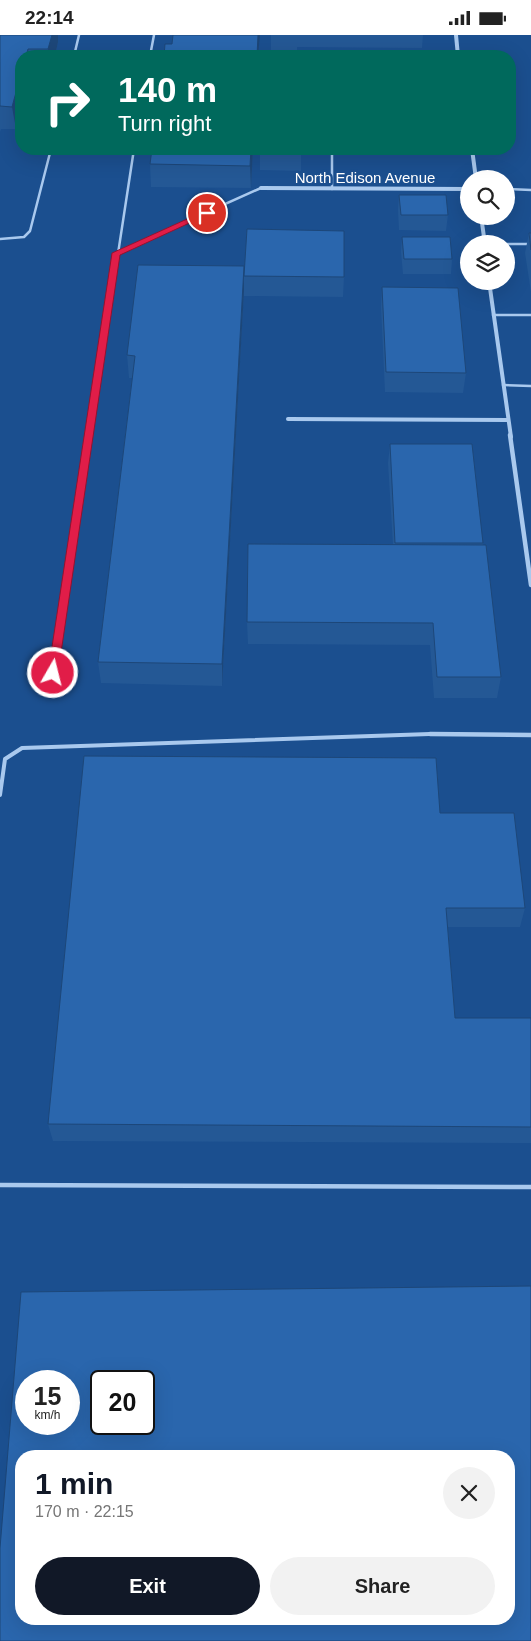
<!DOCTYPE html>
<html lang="en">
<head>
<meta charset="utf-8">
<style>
	body { margin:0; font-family:Helvetica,sans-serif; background:#f2f2f2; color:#222; height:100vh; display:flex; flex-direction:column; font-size:19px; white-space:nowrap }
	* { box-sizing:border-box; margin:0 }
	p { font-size:16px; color:#767676 }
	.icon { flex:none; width:28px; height:28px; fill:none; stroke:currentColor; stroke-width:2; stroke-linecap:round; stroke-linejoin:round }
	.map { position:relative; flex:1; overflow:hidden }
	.sheet { position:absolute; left:15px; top:1415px; width:500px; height:175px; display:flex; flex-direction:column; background:#fff; border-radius:20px; box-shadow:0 5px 20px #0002 }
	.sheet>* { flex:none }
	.guide { position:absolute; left:15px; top:15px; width:501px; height:105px; border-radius:20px; box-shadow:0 5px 20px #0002; background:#00695c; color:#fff; overflow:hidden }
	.fabs { position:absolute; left:460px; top:135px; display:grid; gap:10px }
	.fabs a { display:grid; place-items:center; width:55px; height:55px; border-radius:50%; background:#fff; box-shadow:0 5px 20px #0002; font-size:25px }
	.speed { position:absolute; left:15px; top:1335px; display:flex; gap:10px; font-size:25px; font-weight:700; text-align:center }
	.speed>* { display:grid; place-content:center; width:65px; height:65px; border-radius:50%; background:#fff; box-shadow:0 5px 20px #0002; line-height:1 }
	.speed small { font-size:12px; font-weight:400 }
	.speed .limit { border:2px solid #111; border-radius:8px; background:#fff; color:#111 }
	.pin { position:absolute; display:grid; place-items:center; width:42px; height:42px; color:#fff; margin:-21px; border:2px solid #fff; border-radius:50%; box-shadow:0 1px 5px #0007 }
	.me { position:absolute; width:55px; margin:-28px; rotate:8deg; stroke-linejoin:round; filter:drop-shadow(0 0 4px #0008) }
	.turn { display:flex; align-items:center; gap:18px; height:105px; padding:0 20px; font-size:22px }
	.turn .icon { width:65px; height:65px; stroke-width:2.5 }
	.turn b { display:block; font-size:35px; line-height:42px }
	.round { display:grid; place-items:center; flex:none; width:52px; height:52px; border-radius:26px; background:#f2f2f2 }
	.overview { display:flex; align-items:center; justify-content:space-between; height:85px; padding:0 20px }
	h1 { font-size:30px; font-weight:600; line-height:38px; color:#111827 }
	.button { display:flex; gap:10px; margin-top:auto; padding:10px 20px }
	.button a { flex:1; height:58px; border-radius:30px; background:#111827; color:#fff; font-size:20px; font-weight:600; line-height:58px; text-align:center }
	.button a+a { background:#f2f2f2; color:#222 }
	.status { display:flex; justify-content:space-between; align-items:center; height:35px; padding:0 25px; background:#fff; direction:ltr }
	.status svg { height:14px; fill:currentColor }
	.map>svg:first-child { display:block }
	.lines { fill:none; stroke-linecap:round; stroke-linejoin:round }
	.service-far2 { stroke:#a9c9ee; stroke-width:2.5 }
	.service-far1 { stroke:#a9c9ee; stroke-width:4 }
	.service { stroke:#a9c9ee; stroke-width:4.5 }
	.minor-far1 { stroke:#a9c9ee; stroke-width:4 }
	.minor { stroke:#a9c9ee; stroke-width:4.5 }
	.wall { fill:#245895 }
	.shaded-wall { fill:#1d4779 }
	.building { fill:#2a66ad; stroke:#1d4779; fill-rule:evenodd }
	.route { fill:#e11d48; stroke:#92132f }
	.labels { text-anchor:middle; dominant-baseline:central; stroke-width:5; stroke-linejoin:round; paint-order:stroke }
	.far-street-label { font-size:15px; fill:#fff; stroke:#1b4f8f }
</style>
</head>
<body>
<div class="status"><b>22:14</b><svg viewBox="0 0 49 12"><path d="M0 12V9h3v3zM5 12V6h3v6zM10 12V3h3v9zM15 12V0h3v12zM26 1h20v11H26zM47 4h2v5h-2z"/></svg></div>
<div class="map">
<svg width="531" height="1606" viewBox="0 0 531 1606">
	<rect width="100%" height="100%" fill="#1b4f8f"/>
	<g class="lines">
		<g class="service-far2">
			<polyline points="74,21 79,0"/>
			<polyline points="150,21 154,0"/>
			<polyline points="332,114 332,154"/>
			<polyline points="506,154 531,155"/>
			<polyline points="0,204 24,202 30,196 51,114"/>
			<polyline points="485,209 499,209"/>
			<polyline points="506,209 531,209"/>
			<polyline points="116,218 261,153"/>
			<polyline points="493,280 531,280"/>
			<polyline points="503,350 531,351"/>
			<polyline points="90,402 134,114"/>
		</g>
		<g class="service-far1">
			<polyline points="53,638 90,400"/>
			<polyline points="0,760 5,724 22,713 430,699"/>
		</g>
		<polyline class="service" points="0,1150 531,1152"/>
		<g class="minor-far1">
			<polyline points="456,0 458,21"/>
			<polyline points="472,114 476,144"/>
			<polyline points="261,153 469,154"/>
			<polyline points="481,181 485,209"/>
			<polyline points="489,246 511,402"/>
			<polyline points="288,384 508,385"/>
		</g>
		<g class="minor">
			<polyline points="510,400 531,550"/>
			<polyline points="430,699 531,700"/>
		</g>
	</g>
	<g class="wall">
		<polygon points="0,0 58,0 58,7 55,21 21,21 21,73 16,94 1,94 0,97"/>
		<polygon points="271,0 423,0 422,13 297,12 297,16 271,16"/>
		<polygon points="253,114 251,153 151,152 150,129"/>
		<polygon points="260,114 301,114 301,136 260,135"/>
		<polygon points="399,160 448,180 446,196 399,195 398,175"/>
		<polygon points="529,198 531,198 531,257 525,218"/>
		<polygon points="402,202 452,224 451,239 403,239 401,217"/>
		<polygon points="244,231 344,242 343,262 244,261 244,256 222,651 101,648 98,627 132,343 129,343 127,320"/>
		<polygon points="382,252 466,338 463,358 385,357 381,272"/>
		<polygon points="390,409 483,508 501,642 497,663 434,663 430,610 248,609 247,587 393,510 388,428"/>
		<polygon points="440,778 525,873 520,892 448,892 455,983 531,983 531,1108 53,1106 48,1089"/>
	</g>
	<g class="shaded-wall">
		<polygon points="52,0 58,0 58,7 55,21 49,21 48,14"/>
		<polygon points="258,0 260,0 258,21 257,21"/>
		<polygon points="28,14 29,21 26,21"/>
		<polygon points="21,39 21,73 16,94 12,72"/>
		<polygon points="251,114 253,114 251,153 250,131"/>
		<polygon points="244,231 244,256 222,651 222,629"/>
	</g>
	<g class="building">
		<polygon points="0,0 52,0 48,14 28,14 26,21 21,21 21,39 12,72 0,71"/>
		<polygon points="173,0 258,0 257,21 164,21 165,9 172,9"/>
		<polygon points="152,114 251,114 250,131 150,129"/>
		<polygon points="260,114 301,114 301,116 260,115"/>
		<polygon points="399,160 446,160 448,180 401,180"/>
		<polygon points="247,194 344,196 344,242 244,241"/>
		<polygon points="529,198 531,198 531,215"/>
		<polygon points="402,202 450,202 452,224 404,224"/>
		<polygon points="138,230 244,231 222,629 98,627 135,321 127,320"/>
		<polygon points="382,252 458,253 466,338 386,337"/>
		<polygon points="390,409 472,409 483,508 395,508"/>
		<polygon points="248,509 486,510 501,642 437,642 433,588 247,587"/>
		<polygon points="84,721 436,723 440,778 514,778 525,873 446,873 455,983 531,983 531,1092 48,1089"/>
		<path d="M531 1251V1606H0V1513L21 1257ZM26 1346H69V1389H26ZM101 1346H144V1389H101ZM21 1421H509V1584H21Z"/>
	</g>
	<polygon class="route" points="207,175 211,178 209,179 120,220 58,638 57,641 50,641 48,638 112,218"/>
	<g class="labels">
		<g class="far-street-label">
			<text x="365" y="142">North Edison Avenue</text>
		</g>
	</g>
</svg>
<div class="fabs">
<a><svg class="icon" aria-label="search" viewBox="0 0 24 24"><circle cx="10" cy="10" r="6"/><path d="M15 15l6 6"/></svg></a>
<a><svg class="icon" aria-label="layers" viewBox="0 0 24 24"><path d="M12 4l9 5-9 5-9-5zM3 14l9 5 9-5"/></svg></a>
</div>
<div class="speed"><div>15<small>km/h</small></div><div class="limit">20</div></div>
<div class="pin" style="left:207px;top:178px;background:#d93025"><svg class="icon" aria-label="arrive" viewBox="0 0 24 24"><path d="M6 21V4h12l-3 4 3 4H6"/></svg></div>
<svg class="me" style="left:53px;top:638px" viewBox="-20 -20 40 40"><circle r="17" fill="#e11d48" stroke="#fff" stroke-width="3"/><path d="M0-11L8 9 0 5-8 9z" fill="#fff"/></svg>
<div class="guide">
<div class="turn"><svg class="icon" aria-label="right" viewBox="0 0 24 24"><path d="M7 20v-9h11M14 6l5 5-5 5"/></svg><div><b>140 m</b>Turn right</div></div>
</div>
<section class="sheet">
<div class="overview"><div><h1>1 min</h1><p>170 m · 22:15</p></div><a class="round"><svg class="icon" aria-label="close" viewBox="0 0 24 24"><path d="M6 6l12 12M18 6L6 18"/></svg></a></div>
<div class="button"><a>Exit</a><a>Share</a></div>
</section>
</div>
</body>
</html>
